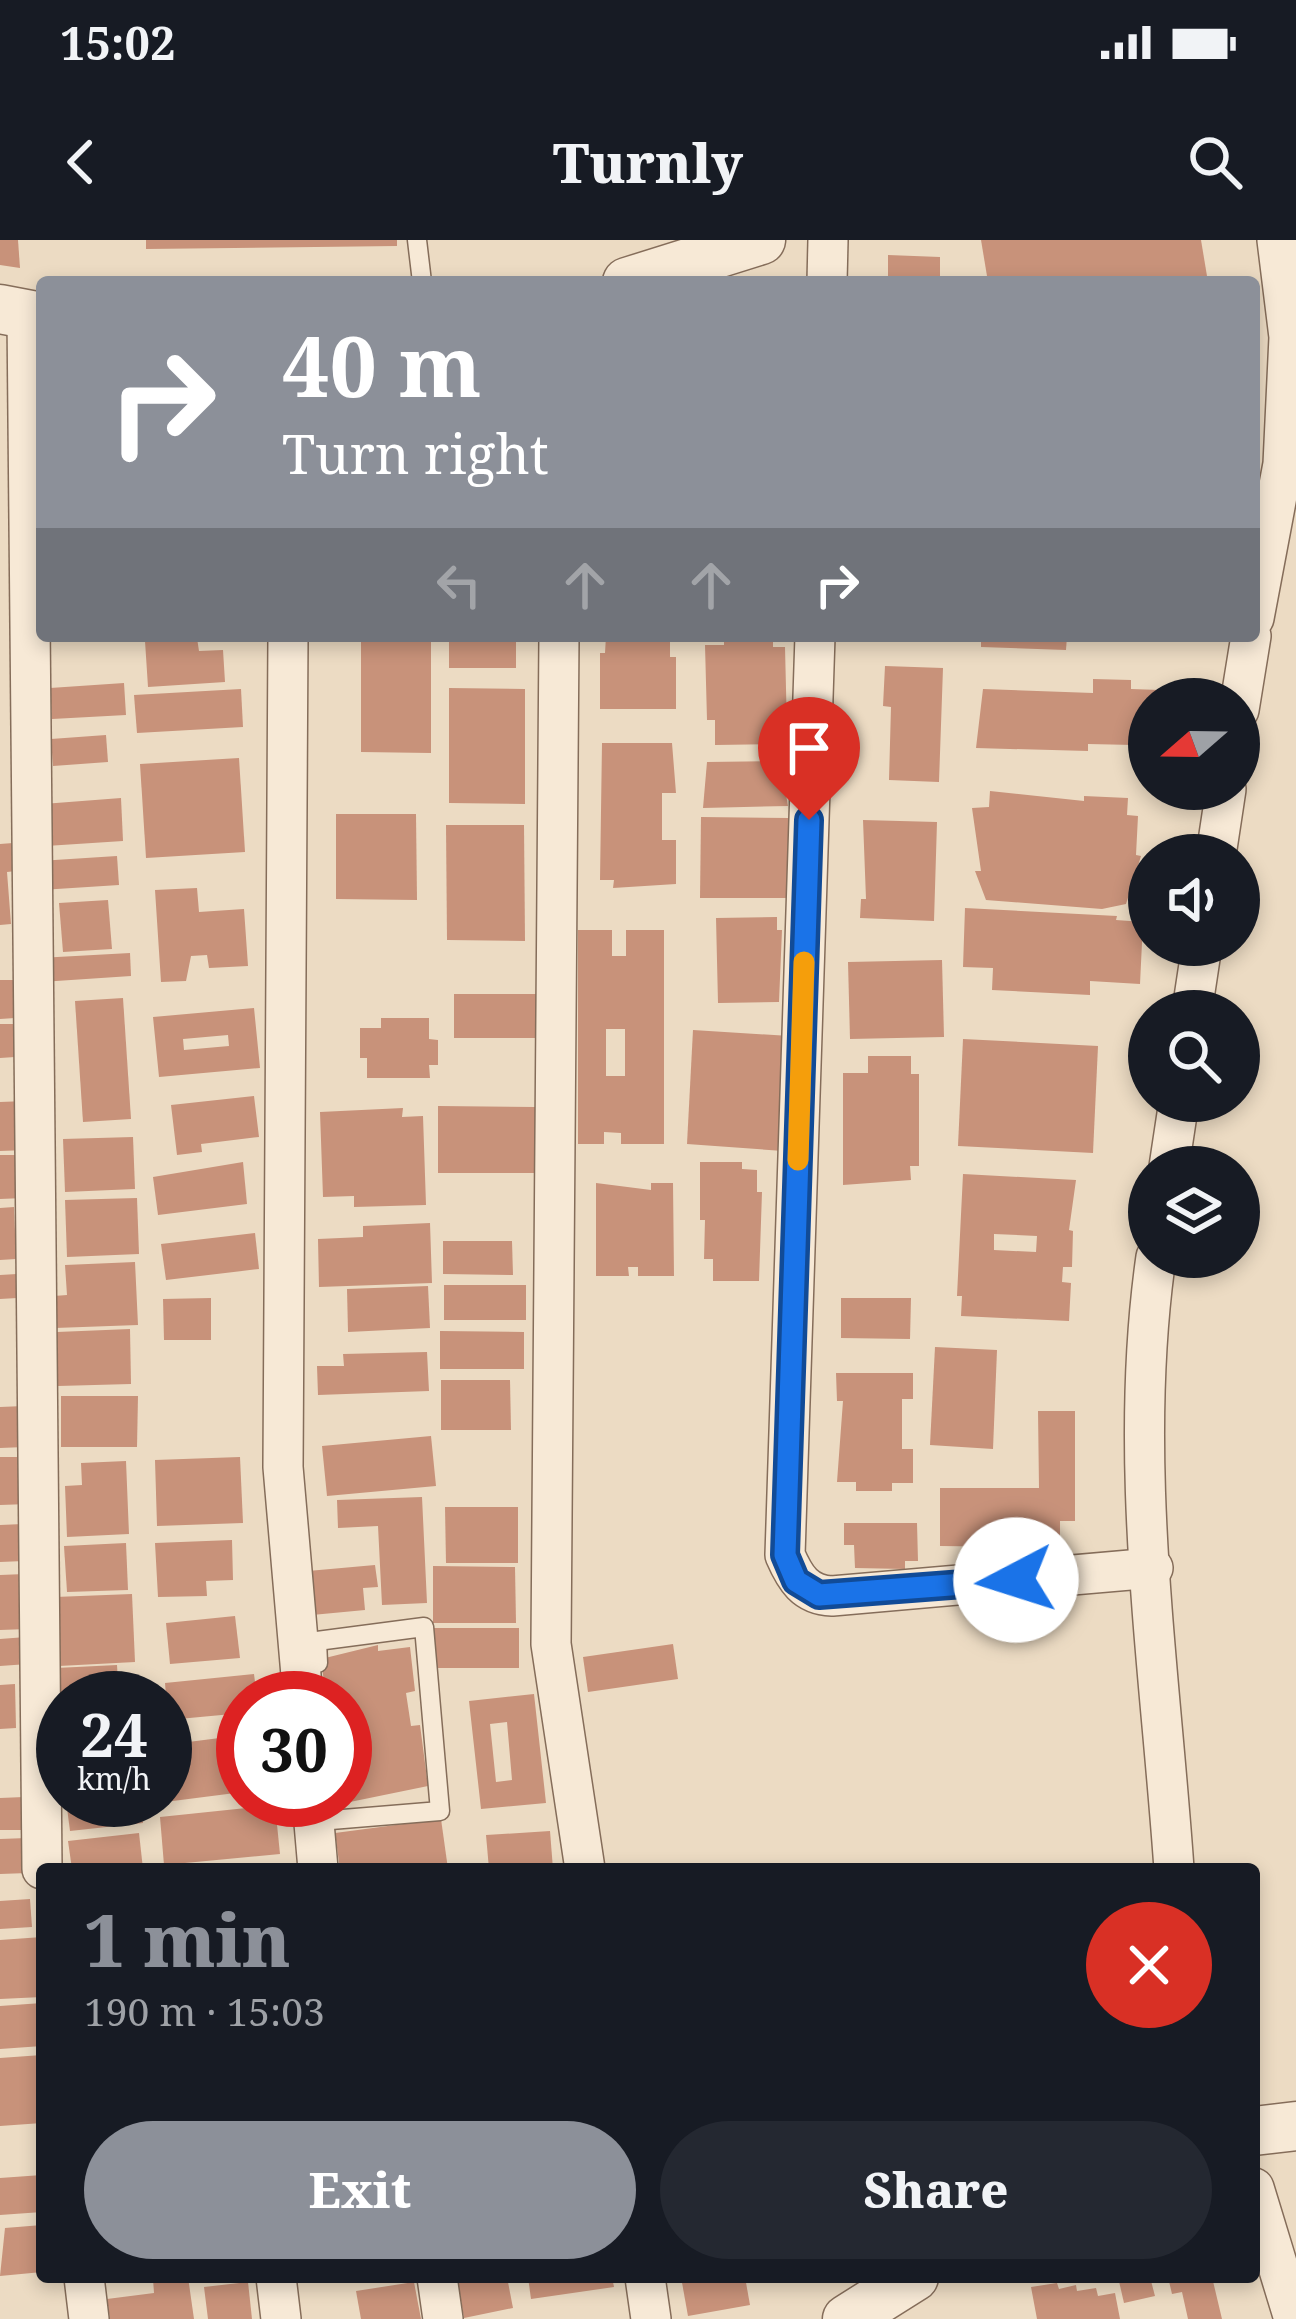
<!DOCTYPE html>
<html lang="en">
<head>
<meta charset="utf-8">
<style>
	body { margin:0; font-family:"Noto Serif",serif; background:#242831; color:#f1f3f6; height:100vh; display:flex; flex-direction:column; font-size:45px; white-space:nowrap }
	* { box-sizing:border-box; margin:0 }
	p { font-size:39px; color:#9ea1a6 }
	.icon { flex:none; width:66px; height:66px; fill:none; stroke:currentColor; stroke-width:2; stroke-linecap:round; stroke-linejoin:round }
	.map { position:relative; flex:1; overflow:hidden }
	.details { position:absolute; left:36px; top:1623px; width:1224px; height:420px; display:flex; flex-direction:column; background:#171b24; border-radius:12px; box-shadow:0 6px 18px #0003 }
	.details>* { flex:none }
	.guide { position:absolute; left:36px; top:36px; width:1224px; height:366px; border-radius:12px; box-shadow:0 6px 18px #0003; background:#8c9099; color:#fff; overflow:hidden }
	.needle { width:78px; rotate:250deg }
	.tools { position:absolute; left:1128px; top:438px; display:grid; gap:24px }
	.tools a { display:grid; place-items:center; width:132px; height:132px; border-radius:50%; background:#171b24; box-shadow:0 6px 18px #0003; font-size:60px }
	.speed { position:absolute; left:36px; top:1431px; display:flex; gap:24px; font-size:60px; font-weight:700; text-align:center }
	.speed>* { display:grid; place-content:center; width:156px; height:156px; border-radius:50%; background:#171b24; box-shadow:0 6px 18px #0003; line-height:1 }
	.speed small { font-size:30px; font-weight:400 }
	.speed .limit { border:18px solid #d22; background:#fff; color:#111 }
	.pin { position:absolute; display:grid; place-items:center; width:102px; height:102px; color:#fff; margin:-123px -51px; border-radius:50% 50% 50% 0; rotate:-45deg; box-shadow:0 0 12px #0007 }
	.pin .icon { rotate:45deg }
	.me { position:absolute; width:132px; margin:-66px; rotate:265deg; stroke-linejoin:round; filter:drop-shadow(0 0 9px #0008) }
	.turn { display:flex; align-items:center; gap:42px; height:252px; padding:0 48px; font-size:54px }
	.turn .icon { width:156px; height:156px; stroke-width:2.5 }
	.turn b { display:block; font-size:84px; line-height:102px }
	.lanes { display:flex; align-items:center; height:114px; padding:0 48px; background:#0003; justify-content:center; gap:60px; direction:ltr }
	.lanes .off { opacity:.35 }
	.round { display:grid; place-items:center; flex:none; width:126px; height:126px; border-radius:63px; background:#242831 }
	.summary { display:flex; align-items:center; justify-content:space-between; height:204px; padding:0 48px }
	h1 { font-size:72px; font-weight:800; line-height:90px; color:#8c9099 }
	.cta { display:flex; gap:24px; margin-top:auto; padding:24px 48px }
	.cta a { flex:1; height:138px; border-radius:72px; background:#8c9099; color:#fff; font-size:48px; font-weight:800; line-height:138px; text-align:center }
	.cta a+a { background:#242831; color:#f1f3f6 }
	.status { display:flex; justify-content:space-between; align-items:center; height:84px; padding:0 60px; background:#171b24; direction:ltr }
	.status svg { height:33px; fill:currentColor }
	header { display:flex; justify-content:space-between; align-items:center; height:156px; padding:0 48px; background:#171b24; font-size:54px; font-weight:800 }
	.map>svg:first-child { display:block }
	.building { fill:#c8927a; fill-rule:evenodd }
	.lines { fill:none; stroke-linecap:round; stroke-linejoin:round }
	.service-casing { stroke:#856d5a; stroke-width:21 }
	.minor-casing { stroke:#856d5a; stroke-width:42 }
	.tertiary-casing { stroke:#856d5a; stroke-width:51 }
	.service { stroke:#f7e9d6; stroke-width:18 }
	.minor { stroke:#f7e9d6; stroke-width:39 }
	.tertiary { stroke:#f7e9d6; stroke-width:48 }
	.route-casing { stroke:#114b97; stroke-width:30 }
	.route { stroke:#1a73e8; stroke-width:21 }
	.slow { stroke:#f59e0b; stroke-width:21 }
</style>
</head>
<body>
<div class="status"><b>15:02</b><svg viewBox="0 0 49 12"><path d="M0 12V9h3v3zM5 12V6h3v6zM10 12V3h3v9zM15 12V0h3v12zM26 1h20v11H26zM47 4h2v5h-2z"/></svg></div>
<header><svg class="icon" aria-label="back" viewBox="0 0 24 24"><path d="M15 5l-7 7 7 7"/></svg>Turnly<svg class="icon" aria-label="search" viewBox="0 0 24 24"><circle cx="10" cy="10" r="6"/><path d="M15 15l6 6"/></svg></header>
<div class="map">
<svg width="1296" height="2079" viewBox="0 0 1296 2079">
	<rect width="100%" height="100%" fill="#ecdbc3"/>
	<g class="building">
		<polygon points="0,0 18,0 20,28 0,25"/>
		<polygon points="146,0 397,0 397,6 146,9"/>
		<polygon points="981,0 1201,0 1208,42 988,42"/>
		<polygon points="888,15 940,17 940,42 888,42"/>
		<polygon points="361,396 431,396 431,513 361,512"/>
		<rect x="449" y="396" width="67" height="32"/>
		<polygon points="606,396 670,396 670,417 676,417 676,469 600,469 600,413 605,413"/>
		<polygon points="724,396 773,396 773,407 785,407 787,490 773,490 773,504 715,505 715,480 707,480 705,405 724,405"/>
		<polygon points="981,396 1067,396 1066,410 981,407"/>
		<polygon points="197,398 199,411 223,410 225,442 148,447 145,401"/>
		<polygon points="885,426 943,428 939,542 889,540 891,467 883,466"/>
		<polygon points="1093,439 1131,440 1131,449 1160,450 1160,459 1149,459 1149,512 1133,511 1134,505 1088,504 1088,511 976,508 983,449 1093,453"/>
		<polygon points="124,443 126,475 52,479 50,448"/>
		<polygon points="449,448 525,449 525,564 449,563"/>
		<polygon points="241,449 243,487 137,493 134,455"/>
		<polygon points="106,495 108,522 53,526 51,499"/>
		<polygon points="602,503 672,503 676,553 662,553 662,600 676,600 676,644 613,648 614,640 600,640"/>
		<polygon points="239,518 245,612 146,618 140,524"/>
		<polygon points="780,521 788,566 703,568 707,522"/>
		<polygon points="990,551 1084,561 1084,556 1128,558 1127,575 1138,576 1136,615 1141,616 1126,664 1102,669 986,660 975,631 981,631 972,568 989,567"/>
		<polygon points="121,558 123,601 46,606 43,564"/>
		<polygon points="336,574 416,574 417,660 336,659"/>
		<polygon points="701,577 789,578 789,658 700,658"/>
		<polygon points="863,580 937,582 934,681 860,678 861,659 866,659"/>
		<polygon points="446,585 524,585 525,701 447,700"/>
		<polygon points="13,603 16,631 7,632 11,684 0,685 0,604"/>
		<polygon points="117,616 119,645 41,650 39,621"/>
		<polygon points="197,648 199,672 244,669 248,726 209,728 207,715 191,716 186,741 161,742 155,650"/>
		<polygon points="108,660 112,709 63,712 59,663"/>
		<polygon points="965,668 1117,676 1116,680 1143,682 1140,744 1090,741 1090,755 992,750 993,728 963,727"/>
		<polygon points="777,677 777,690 782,690 779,762 718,763 716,678"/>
		<path d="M578 690H612V716H626V690H664V904H621V893L604 892V904H578ZM606 789H625V836H606Z"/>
		<polygon points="130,713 131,736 41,742 39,718"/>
		<polygon points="942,720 944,797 850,799 848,722"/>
		<polygon points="0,740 14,740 15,778 0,779"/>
		<rect x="454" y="754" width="84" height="44"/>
		<polygon points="123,758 131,879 83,882 75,761"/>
		<path d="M254 768 260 828 159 837 153 777ZM228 795 229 806 184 810 183 799Z"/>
		<polygon points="381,778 429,778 429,799 438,800 438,825 429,825 430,838 367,838 367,818 360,818 360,788 381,788"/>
		<polygon points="0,784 14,784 15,817 0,818"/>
		<polygon points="693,790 790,796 783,911 687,904"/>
		<polygon points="963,799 1098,806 1093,913 958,906"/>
		<polygon points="868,816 911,816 911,834 919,834 919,926 910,926 911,940 843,945 843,833 868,833"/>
		<polygon points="254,856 259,897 201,904 202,912 177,915 171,865"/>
		<polygon points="26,861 27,910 0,911 0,862"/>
		<polygon points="438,866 535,867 535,933 438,933"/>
		<polygon points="403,868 402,877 423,876 426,965 354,967 354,956 323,957 320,872"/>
		<polygon points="133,897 135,949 65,952 63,899"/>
		<polygon points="0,915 23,915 24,958 0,959"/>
		<polygon points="243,922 247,964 158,975 153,937"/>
		<polygon points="700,922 742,922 742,929 757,930 757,952 762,952 759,1041 713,1041 713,1019 704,1019 705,980 700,980"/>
		<path d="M963 934 1076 940 1069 990 1073 991 1072 1027H1063L1062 1042 1071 1043 1069 1081 961 1076 962 1056H957ZM994 994 1037 996 1036 1012 994 1010Z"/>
		<polygon points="596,943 651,950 651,943 673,943 674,1036 638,1036 638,1027 628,1027 629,1036 596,1036"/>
		<polygon points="137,958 139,1014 67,1017 65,960"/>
		<polygon points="14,967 16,1019 0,1020 0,968"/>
		<polygon points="430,983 432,1043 319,1047 318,999 363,997 363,986"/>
		<polygon points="255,993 259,1029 166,1040 161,1004"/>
		<polygon points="443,1001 512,1001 513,1035 443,1034"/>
		<polygon points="135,1022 138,1085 55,1088 54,1056 67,1055 65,1025"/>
		<polygon points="17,1034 17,1058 0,1059 0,1035"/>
		<rect x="444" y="1045" width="82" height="35"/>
		<polygon points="428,1046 430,1088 348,1092 347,1049"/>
		<polygon points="211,1058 211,1100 164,1100 163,1059"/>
		<polygon points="841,1058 911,1058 910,1099 841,1098"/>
		<polygon points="130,1089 131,1144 58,1146 57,1092"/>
		<polygon points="440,1091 524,1092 524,1129 440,1129"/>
		<polygon points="935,1107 997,1110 993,1209 930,1205"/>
		<polygon points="427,1112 429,1151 318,1155 317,1126 344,1126 343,1114"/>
		<polygon points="836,1133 913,1133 913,1159 902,1159 902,1209 913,1209 913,1243 892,1243 892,1251 856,1251 856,1242 837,1242 843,1161 837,1161"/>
		<polygon points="441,1140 510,1140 511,1190 441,1190"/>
		<polygon points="61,1156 138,1156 137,1207 61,1207"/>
		<polygon points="24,1166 25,1207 0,1208 0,1167"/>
		<polygon points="1038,1171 1075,1171 1075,1281 1060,1281 1060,1300 1025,1300 1025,1307 940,1306 940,1248 1039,1248"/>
		<polygon points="431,1196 436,1246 327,1256 322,1206"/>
		<polygon points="0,1217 28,1217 29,1264 0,1265"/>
		<polygon points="240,1217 243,1283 157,1286 155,1220"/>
		<polygon points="126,1221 129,1294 67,1297 65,1246 82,1245 81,1223"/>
		<polygon points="422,1257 427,1363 382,1365 378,1286 338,1288 337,1260"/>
		<polygon points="445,1267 518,1267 518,1323 446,1323"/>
		<polygon points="844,1283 917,1283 918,1321 905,1321 905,1329 855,1328 854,1305 844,1305"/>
		<polygon points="23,1284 24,1321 0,1322 0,1285"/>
		<polygon points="232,1300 233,1340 206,1341 207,1356 158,1357 155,1303"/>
		<polygon points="126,1303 128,1350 67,1352 64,1306"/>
		<polygon points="375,1325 378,1347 363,1348 365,1370 312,1375 308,1331"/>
		<polygon points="433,1326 515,1327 516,1383 433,1383"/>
		<polygon points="25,1334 28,1389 0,1390 0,1335"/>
		<polygon points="132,1354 135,1422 59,1426 55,1357"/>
		<polygon points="235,1376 240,1418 170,1424 166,1383"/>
		<rect x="434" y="1388" width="85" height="40"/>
		<polygon points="26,1397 28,1424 0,1426 0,1399"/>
		<polygon points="673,1404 678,1439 588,1452 583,1417"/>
		<polygon points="378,1405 378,1411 410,1407 415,1451 406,1453 411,1486 420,1485 428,1546 345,1563 345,1458 326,1458 321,1419"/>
		<polygon points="117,1425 119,1458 63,1458 59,1489 56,1428"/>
		<polygon points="254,1434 257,1458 243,1458 243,1473 168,1480 165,1443"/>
		<polygon points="15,1444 16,1488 0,1489 0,1445"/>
		<path d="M534 1454 546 1563 481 1569 469 1461ZM507 1482 512 1540 496 1542 490 1484Z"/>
		<polygon points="243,1495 243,1552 165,1562 165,1505"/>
		<polygon points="24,1557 26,1590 0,1590 0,1558"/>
		<polygon points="66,1560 140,1560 143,1583 70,1591"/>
		<polygon points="275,1565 280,1614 164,1625 160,1577"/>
		<polygon points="441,1579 448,1629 340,1629 335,1593"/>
		<polygon points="550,1591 553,1629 489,1629 486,1595"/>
		<polygon points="139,1593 143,1629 72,1629 68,1601"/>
		<polygon points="27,1598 28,1633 0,1634 0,1599"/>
		<polygon points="30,1659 32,1687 0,1689 0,1661"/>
		<polygon points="42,1697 42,1757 0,1759 0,1700"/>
		<polygon points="42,1763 42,1806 0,1809 0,1766"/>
		<polygon points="42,1815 42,1883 0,1886 0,1818"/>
		<polygon points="42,1935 42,1972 0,1975 0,1938"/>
		<polygon points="42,1985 42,2032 0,2036 5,1988"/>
		<polygon points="188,2037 194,2079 110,2079 107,2059 154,2053 153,2039"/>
		<polygon points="457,2037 507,2037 513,2068 464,2078"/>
		<polygon points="528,2037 612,2037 614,2047 531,2059"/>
		<polygon points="681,2037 745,2037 750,2065 688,2076"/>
		<polygon points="1118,2037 1150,2037 1155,2056 1124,2063"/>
		<polygon points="1168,2037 1212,2037 1222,2079 1188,2079 1182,2052 1172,2054"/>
		<polygon points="248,2042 252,2079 208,2079 204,2047"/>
		<polygon points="414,2042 421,2079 361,2079 356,2051"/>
		<polygon points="1057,2043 1059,2049 1076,2045 1077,2051 1096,2048 1098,2056 1115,2053 1120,2079 1037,2079 1031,2047"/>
	</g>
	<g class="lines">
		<defs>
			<g id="service">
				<polyline points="417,0 422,42"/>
				<polyline points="318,1423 317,1401 424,1387 440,1571 331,1580 329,1560"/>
			</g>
			<g id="minor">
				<polyline points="827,42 828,0"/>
				<polyline points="27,74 42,1629"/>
				<polyline points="1254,378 1283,224 1289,97 1277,0"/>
				<polyline points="288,396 283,1227 303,1458"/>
				<polyline points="559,396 551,1404 585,1629"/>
				<path d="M815 396 785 1315C795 1338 805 1355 832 1356L1153 1328"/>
				<polyline points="1239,470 1251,396"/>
				<polyline points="1216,615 1226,549"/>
				<polyline points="1192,771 1202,705"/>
				<polyline points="1169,927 1179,861"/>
				<path d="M1156 1017C1127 1219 1160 1427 1174 1629"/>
				<polyline points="312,1560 318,1629"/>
				<polyline points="1254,1948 1294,2079"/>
				<polyline points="84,2037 89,2079"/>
				<polyline points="276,2037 281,2079"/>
				<polyline points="437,2037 443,2079"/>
				<polyline points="645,2037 651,2079"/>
			</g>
			<g id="tertiary">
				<polyline points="627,42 761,0"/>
				<polyline points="0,69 42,77"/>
				<polyline points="1254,1891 1296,1886"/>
				<polyline points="847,2079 914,2037"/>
			</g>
		</defs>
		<use href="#service" class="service-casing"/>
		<use href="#minor" class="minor-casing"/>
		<use href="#tertiary" class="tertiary-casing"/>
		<use href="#service" class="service"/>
		<use href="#minor" class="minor"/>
		<use href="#tertiary" class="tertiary"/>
	</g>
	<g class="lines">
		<defs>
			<polyline id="route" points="809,580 785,1315 796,1341 819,1355 1016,1340"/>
		</defs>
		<use href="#route" class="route-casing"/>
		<use href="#route" class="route"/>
		<polyline class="slow" points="798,920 804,722"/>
	</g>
</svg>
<div class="tools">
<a><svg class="needle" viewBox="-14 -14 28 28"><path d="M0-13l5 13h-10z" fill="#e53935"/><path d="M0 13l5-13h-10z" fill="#9ea1a6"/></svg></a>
<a><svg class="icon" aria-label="sound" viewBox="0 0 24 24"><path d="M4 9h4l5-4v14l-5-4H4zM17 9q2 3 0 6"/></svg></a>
<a><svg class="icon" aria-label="search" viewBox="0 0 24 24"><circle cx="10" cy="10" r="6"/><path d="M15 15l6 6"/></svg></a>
<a><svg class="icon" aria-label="layers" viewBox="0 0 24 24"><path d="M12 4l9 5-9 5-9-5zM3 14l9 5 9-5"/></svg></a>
</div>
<div class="speed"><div>24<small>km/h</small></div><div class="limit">30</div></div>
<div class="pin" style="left:809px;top:580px;background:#d93025"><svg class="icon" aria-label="arrive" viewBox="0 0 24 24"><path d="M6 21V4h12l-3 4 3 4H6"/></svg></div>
<svg class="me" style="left:1016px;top:1340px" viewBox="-20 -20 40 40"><circle r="19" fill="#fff"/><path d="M0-13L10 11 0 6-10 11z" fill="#1a73e8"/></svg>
<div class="guide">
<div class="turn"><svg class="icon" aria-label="right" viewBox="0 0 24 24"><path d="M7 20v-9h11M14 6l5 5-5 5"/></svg><div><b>40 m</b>Turn right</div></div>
<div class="lanes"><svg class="icon off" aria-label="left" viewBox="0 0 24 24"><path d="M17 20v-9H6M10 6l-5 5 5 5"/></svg><svg class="icon off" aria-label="ahead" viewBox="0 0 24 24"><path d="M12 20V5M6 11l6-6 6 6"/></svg><svg class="icon off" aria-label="ahead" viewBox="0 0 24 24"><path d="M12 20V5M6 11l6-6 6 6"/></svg><svg class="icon" aria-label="right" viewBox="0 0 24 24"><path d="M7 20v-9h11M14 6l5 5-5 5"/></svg></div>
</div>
<section class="details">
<div class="summary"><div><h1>1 min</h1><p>190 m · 15:03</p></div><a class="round" style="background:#d93025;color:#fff"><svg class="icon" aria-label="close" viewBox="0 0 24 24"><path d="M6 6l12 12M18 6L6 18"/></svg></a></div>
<div class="cta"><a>Exit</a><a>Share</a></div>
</section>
</div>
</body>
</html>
